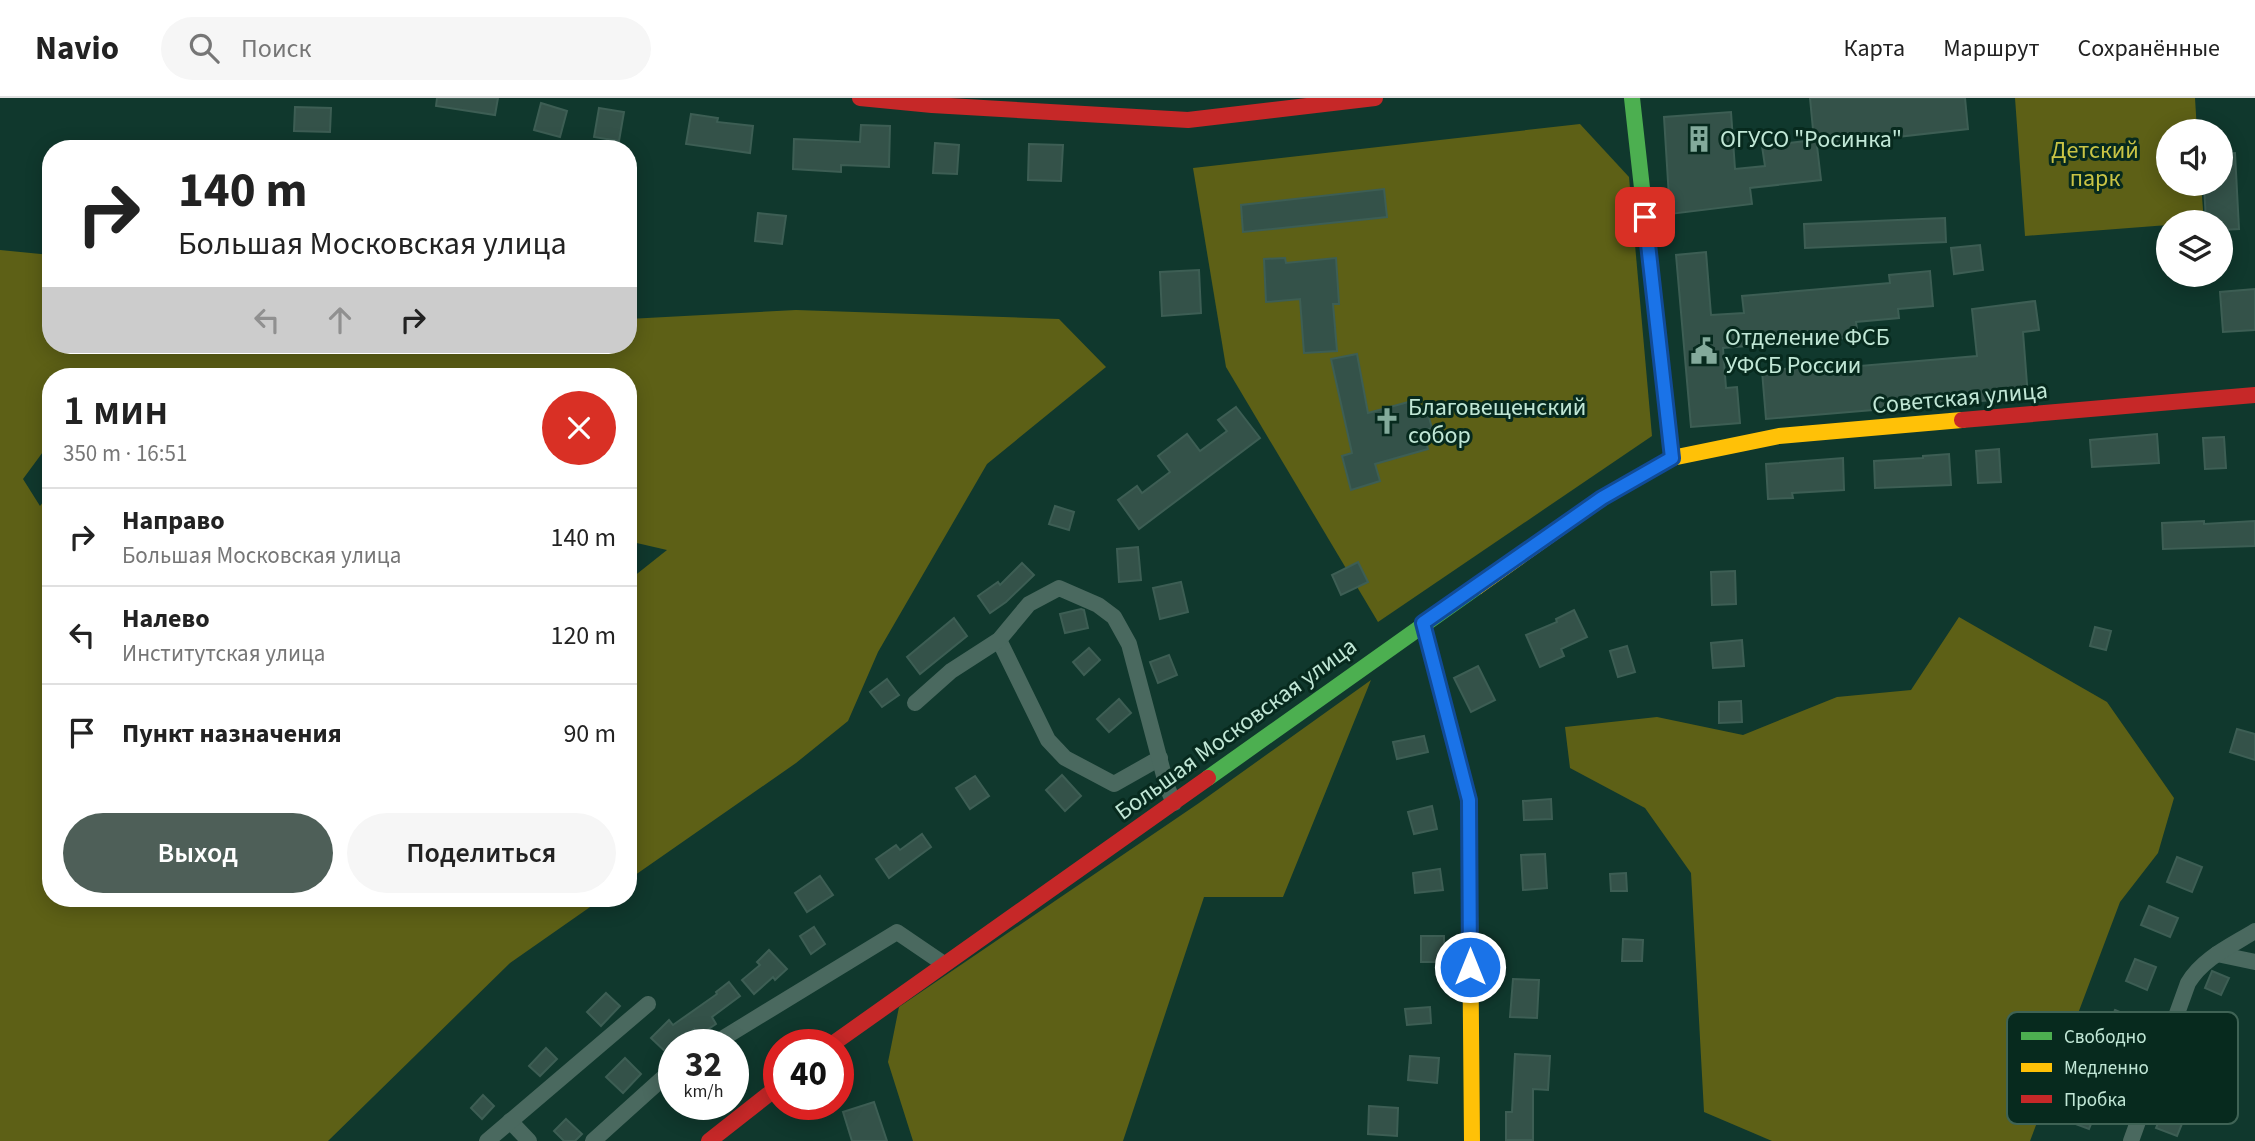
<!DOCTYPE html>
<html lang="ru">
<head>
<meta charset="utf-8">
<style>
	body { margin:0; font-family:"Source Sans 3",sans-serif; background:#f6f6f6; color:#222; height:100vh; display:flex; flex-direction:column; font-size:26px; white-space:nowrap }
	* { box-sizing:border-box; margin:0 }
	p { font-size:23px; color:#767676 }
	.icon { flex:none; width:38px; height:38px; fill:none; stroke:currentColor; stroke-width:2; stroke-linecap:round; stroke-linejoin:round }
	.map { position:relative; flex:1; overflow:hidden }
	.sheet { position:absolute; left:42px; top:270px; width:595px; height:539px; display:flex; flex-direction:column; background:#fff; border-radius:28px; box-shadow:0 4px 18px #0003 }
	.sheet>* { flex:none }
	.guide { position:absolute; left:42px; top:42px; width:595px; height:214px; border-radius:28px; box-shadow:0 4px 18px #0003; background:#fff; color:#222; overflow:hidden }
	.fabs { position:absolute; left:2156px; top:21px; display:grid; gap:14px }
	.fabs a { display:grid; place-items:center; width:77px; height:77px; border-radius:50%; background:#fff; box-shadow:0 4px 18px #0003; font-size:35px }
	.speed { position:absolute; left:658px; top:931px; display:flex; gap:14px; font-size:35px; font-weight:700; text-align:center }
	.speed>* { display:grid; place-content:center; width:91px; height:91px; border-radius:50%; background:#fff; box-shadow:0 4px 18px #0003; line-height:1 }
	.speed small { font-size:18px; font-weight:400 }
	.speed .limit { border:10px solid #d22; background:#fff; color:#111 }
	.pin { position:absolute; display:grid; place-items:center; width:60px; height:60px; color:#fff; margin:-30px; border-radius:14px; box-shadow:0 4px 10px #0006 }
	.me { position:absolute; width:77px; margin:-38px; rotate:0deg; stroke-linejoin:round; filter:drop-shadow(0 0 5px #0008) }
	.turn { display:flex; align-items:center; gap:24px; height:147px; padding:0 21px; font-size:32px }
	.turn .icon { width:91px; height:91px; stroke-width:2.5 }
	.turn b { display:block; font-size:49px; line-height:60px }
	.lanes { display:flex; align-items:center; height:66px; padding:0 21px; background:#0003; justify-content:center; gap:35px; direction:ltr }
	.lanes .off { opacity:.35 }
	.round { display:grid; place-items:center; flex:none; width:74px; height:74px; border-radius:37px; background:#f6f6f6 }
	.overview { display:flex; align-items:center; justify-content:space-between; height:119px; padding:0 21px }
	h1 { font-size:42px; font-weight:600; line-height:52px }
	.action { display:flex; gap:14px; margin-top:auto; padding:14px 21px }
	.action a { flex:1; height:80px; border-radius:42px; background:#4e5f58; color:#fff; font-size:28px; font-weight:600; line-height:80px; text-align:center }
	.action a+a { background:#f6f6f6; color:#222 }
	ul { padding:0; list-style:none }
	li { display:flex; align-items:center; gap:21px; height:98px; padding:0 21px; border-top:2px solid #e0e0e0 }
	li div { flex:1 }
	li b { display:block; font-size:26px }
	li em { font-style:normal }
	header { display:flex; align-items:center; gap:42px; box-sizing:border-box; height:98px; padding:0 35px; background:#fff; border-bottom:2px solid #e0e0e0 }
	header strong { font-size:33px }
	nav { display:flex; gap:38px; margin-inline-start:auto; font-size:24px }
	.search { width:490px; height:63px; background:#f6f6f6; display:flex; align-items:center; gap:18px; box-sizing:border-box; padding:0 24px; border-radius:38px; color:#767676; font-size:26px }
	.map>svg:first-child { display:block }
	.green { fill:#5d6016 }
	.building { fill:#345249; stroke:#3d5e54; stroke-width:2 }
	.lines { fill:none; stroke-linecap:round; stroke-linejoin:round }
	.street { stroke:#4a695f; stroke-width:16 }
	.fast { stroke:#4caf50; stroke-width:16 }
	.slow { stroke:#ffc107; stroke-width:16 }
	.jam { stroke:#c62828; stroke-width:16 }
	.route-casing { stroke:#114b97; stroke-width:18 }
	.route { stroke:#1a73e8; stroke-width:12 }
	.labels { text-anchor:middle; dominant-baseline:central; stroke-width:6; stroke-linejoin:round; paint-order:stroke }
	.poi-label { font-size:24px; fill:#c1e7d6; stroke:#072a1e; text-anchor:start }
	.park-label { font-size:24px; fill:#c9c445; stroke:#072a1e }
	.street-label { font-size:24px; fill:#c1e7d6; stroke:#072a1e }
	.key { fill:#072a1e; stroke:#3f6355; stroke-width:2 }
	.key-label { font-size:19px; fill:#c1e7d6 }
</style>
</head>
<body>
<header>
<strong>Navio</strong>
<div class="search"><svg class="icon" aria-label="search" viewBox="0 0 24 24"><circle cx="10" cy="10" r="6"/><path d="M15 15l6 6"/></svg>Поиск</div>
<nav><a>Карта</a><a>Маршрут</a><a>Сохранённые</a></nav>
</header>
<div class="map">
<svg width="2255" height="1043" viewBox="0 0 2255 1043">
	<rect width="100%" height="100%" fill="#10382d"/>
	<g class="green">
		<polygon points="2015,0 2195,0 2197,33 2168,33 2168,86 2201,86 2204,124 2168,124 2168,127 2025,138"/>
		<polygon points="1580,26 1629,79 1652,338 1378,524 1226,269 1193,70"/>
		<polygon points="0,152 51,157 51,247 628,247 628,221 796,212 1059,221 1106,269 987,366 878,554 848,623 796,665 628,782 628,483 667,452 628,443 628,278 51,278 51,343 23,381 40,408 51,394 51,800 603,800 510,865 328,1043 0,1043"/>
		<polygon points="1959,519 2107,604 2174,700 2158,755 2120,804 2030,1043 1772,1043 1704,1014 1691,775 1645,710 1570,670 1565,629 1657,619 1743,637 1837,599 1911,592"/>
		<polygon points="1371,582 1283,799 1204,799 1123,1043 913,1043 888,964 899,909 1199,705"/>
	</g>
	<g class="building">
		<polygon points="437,0 498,0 495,17 436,8"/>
		<polygon points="1810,0 1965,0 1968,31 1817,48 1821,82 1750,90 1752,106 1670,116 1664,19 1731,14 1735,71 1765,68 1762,48 1814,42"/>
		<polygon points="541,5 567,13 560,39 534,32"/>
		<polygon points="295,9 331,10 330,34 294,33"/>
		<polygon points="599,10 624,14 619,43 594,39"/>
		<polygon points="691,16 718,20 717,24 753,28 750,55 686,46"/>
		<polygon points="861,27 890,28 889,69 841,67 841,74 793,71 794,41 860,44"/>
		<polygon points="935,45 959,47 957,76 933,75"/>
		<polygon points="1029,46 1063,47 1061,83 1028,82"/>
		<polygon points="2235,55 2239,131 2221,132 2221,124 2206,124 2204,86 2221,86 2221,56"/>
		<polygon points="1384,91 1387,119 1243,134 1241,107"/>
		<polygon points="758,115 786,118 782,146 755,143"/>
		<polygon points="1945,120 1946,144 1805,150 1804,126"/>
		<polygon points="1980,147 1983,172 1954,176 1951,150"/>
		<polygon points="1706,154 1711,217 1744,215 1742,198 1890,185 1889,177 1930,173 1933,208 1898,211 1899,220 1856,224 1858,239 1723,250 1726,290 1737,289 1740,325 1691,329 1676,157"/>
		<polygon points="1285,160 1286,165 1336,160 1339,206 1333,206 1337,253 1304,255 1300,201 1266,204 1264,161"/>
		<polygon points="1199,172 1201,215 1162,218 1160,174"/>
		<polygon points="2255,191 2255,232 2223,234 2220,194"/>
		<polygon points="2035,203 2039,232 2023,234 2028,299 1766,321 1762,273 1860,264 1860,268 1977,258 1972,211"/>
		<polygon points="1357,256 1368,315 1412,303 1414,312 1426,309 1432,330 1423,333 1428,351 1375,366 1380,383 1351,392 1342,358 1352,355 1331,261"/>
		<polygon points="1236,309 1260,340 1139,431 1118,402 1137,388 1142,395 1170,374 1158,358 1187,336 1200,353 1227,333 1218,322"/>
		<polygon points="2157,336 2159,365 2092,369 2090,342"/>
		<polygon points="2224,339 2226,370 2205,371 2203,340"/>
		<polygon points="1999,351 2001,384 1978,385 1976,353"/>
		<polygon points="1949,356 1951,387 1875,390 1874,363 1923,360 1923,358"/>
		<polygon points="1843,360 1844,392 1792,395 1793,400 1768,401 1766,366"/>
		<polygon points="1055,408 1074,414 1069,432 1049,426"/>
		<polygon points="2204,423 2204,426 2255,423 2255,448 2163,451 2162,425"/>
		<polygon points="1138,449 1141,482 1119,484 1117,451"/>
		<polygon points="1358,464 1368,484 1341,497 1332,477"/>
		<polygon points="1022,465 1034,477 1006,504 990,515 978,498 998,484 1000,487"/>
		<polygon points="1735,473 1736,506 1712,507 1711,474"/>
		<polygon points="1181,484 1188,514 1160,521 1153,490"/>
		<polygon points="1081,511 1084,512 1088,530 1065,535 1060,516"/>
		<polygon points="1574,512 1587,539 1561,551 1564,558 1540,569 1526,537 1557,524 1556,521"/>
		<polygon points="954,520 967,538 920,576 907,559"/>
		<polygon points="2095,529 2111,533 2106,552 2090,548"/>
		<polygon points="1742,542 1744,568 1713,570 1711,545"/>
		<polygon points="1627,548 1635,574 1618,579 1610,553"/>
		<polygon points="1089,550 1100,562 1084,577 1073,564"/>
		<polygon points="1169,557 1177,577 1158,585 1150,564"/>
		<polygon points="1478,568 1495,602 1471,614 1454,580"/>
		<polygon points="887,581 899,597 882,609 870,594"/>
		<polygon points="1119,601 1131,615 1109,634 1097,621"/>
		<polygon points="1741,603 1742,624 1719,625 1719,604"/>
		<polygon points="2237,631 2255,636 2255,662 2230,654"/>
		<polygon points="1424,638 1428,654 1397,661 1393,644"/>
		<polygon points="1062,677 1081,698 1065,713 1046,692"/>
		<polygon points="975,678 989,698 970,711 956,690"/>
		<polygon points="1551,701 1552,721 1524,722 1523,703"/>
		<polygon points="1432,708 1437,731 1414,736 1408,714"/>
		<polygon points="922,736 931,749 889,780 876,761 896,747 900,752"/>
		<polygon points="1545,756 1547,790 1523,792 1521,757"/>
		<polygon points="2177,759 2202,769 2192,794 2167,784"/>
		<polygon points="1440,771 1443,792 1415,795 1413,775"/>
		<polygon points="1626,775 1627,793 1611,793 1610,776"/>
		<polygon points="820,778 833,797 807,814 795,795"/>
		<polygon points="2149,808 2178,820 2170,839 2141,827"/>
		<polygon points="814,829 825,846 811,856 800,838"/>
		<rect x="1421" y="838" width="23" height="26"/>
		<polygon points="1623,841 1643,842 1642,863 1622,863"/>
		<polygon points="769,852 787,871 775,882 773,879 754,896 742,882 760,867 757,864"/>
		<polygon points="2135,861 2156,869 2147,892 2126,883"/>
		<polygon points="2212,873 2229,880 2221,897 2205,890"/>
		<polygon points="1513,881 1539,882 1537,920 1510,919"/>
		<polygon points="729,884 740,898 712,919 716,926 698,938 694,931 679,947 674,947 674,952 669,957 651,940 669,922 673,927 717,896 716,894"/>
		<polygon points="606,895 620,908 601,928 587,914"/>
		<polygon points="1430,909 1431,925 1407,927 1405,911"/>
		<polygon points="2115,912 2134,920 2126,940 2107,932"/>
		<polygon points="2195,920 2212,927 2195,967 2199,968 2180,1013 2186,1016 2177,1038 2156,1030 2172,992 2168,991"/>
		<polygon points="546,950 557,961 540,978 529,968"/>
		<polygon points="1515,956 1550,958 1548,992 1533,991 1533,1042 1506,1042 1506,1014 1512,1014"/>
		<polygon points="1410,958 1439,960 1437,985 1408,982"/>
		<polygon points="625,960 641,976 623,995 606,979"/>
		<polygon points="2100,962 2120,970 2111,991 2106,989 2089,1031 2070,1024"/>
		<polygon points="483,997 494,1008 482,1021 471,1010"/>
		<polygon points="874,1004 887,1043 852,1043 843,1014"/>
		<polygon points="1369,1008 1398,1010 1397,1038 1368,1036"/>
		<polygon points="566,1021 582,1036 575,1043 564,1043 554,1033"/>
	</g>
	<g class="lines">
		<g class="street">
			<polyline points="999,542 1048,642 1065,660 1114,686 1160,660"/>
			<polyline points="915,605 951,573 999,542 1029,506 1059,490 1098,507 1114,519 1129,546 1167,689 1174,705"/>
			<polyline points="2217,856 2255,864"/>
			<polyline points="712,947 897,834 944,866"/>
			<polyline points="510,1023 529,1043"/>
			<polyline points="487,1043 648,906"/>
			<polyline points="593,1043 674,970"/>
			<path d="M2131 1043 2188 885C2203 860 2231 848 2255 833"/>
		</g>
		<g class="fast">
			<polyline points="1632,0 1672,360"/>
			<polyline points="1208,680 1477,489"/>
		</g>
		<g class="slow">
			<polyline points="1477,489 1602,400 1672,360 1779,338 1962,322"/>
			<polyline points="1423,525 1469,702 1472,1043"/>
		</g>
		<g class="jam">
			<polyline points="860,0 932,7 1188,22 1375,0"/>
			<polyline points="1962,322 2255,297"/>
			<polyline points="831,947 1208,680"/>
			<polyline points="709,1043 779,988"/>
		</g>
	</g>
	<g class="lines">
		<defs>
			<polyline id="route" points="1470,869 1469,702 1423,525 1602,400 1672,360 1645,119"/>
		</defs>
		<use href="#route" class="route-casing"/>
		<use href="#route" class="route"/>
	</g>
	<defs>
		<symbol id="building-bare" viewBox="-9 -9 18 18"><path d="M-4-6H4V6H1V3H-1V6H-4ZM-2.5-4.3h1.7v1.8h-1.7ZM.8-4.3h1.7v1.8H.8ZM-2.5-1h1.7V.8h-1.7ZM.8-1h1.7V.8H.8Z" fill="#83aa9b" stroke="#072a1e" stroke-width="2.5" paint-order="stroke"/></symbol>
		<symbol id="civic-bare" viewBox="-9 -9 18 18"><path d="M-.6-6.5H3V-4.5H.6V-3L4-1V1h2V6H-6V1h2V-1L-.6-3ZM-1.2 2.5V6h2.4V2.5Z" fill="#83aa9b" stroke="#072a1e" stroke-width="2.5" paint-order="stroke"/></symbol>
		<symbol id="church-bare" viewBox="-9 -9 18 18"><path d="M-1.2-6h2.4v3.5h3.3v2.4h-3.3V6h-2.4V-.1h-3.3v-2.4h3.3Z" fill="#83aa9b" stroke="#072a1e" stroke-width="2.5" paint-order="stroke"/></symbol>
	</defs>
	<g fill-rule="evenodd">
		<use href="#building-bare" x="1680" y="22" width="38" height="38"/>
		<use href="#civic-bare" x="1685" y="234" width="38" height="38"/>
		<use href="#church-bare" x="1368" y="304" width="38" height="38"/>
	</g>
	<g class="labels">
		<g class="poi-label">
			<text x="1720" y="41">ОГУСО "Росинка"</text>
			<text x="1725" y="239">Отделение ФСБ<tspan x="1725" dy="28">УФСБ России</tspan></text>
			<text x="1408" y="309">Благовещенский<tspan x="1408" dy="28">собор</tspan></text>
		</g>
		<g class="park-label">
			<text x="2095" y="52">Детский<tspan x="2095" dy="28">парк</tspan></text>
		</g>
		<g class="street-label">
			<text transform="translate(1960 300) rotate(-5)">Советская улица</text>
			<text transform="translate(1236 631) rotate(-36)">Большая Московская улица</text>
		</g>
	</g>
	<rect x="2007" y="914" width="231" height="112" rx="10" class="key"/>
	<rect x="2021" y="934" width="31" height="8" fill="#4caf50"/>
	<rect x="2021" y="965" width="31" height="9" fill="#ffc107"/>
	<rect x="2021" y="997" width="31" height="8" fill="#c62828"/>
	<g class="key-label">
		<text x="2064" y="945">Свободно</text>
		<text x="2064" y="976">Медленно</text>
		<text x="2064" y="1008">Пробка</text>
	</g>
</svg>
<div class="fabs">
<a><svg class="icon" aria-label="sound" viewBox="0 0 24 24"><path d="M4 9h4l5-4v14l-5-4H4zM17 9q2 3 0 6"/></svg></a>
<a><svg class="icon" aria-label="layers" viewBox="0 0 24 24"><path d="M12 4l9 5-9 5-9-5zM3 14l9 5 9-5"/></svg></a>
</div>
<div class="speed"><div>32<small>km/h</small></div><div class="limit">40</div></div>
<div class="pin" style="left:1645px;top:119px;background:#d93025"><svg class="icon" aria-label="arrive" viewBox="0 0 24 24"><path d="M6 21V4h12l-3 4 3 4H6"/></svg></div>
<svg class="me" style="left:1470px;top:869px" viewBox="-20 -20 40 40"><circle r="17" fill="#1a73e8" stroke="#fff" stroke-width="3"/><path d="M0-11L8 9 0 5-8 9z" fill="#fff"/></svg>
<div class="guide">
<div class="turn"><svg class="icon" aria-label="right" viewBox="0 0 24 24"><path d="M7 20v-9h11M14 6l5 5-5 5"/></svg><div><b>140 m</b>Большая Московская улица</div></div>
<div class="lanes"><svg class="icon off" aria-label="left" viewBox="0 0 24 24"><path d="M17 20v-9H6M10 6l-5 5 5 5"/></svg><svg class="icon off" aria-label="ahead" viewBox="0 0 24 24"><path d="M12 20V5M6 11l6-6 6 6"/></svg><svg class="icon" aria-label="right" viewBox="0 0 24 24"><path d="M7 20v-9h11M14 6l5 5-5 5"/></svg></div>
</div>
<section class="sheet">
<div class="overview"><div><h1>1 мин</h1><p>350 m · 16:51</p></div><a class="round" style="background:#d93025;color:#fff"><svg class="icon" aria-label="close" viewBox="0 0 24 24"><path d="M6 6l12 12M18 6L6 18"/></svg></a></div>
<ul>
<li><svg class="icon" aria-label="right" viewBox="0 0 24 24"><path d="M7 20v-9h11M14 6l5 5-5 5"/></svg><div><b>Направо</b><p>Большая Московская улица</p></div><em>140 m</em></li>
<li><svg class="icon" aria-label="left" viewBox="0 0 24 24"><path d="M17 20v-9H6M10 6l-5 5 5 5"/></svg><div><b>Налево</b><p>Институтская улица</p></div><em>120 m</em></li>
<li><svg class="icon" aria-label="arrive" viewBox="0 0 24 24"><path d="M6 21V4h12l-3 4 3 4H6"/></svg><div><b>Пункт назначения</b></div><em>90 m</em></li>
</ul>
<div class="action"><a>Выход</a><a>Поделиться</a></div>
</section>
</div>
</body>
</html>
